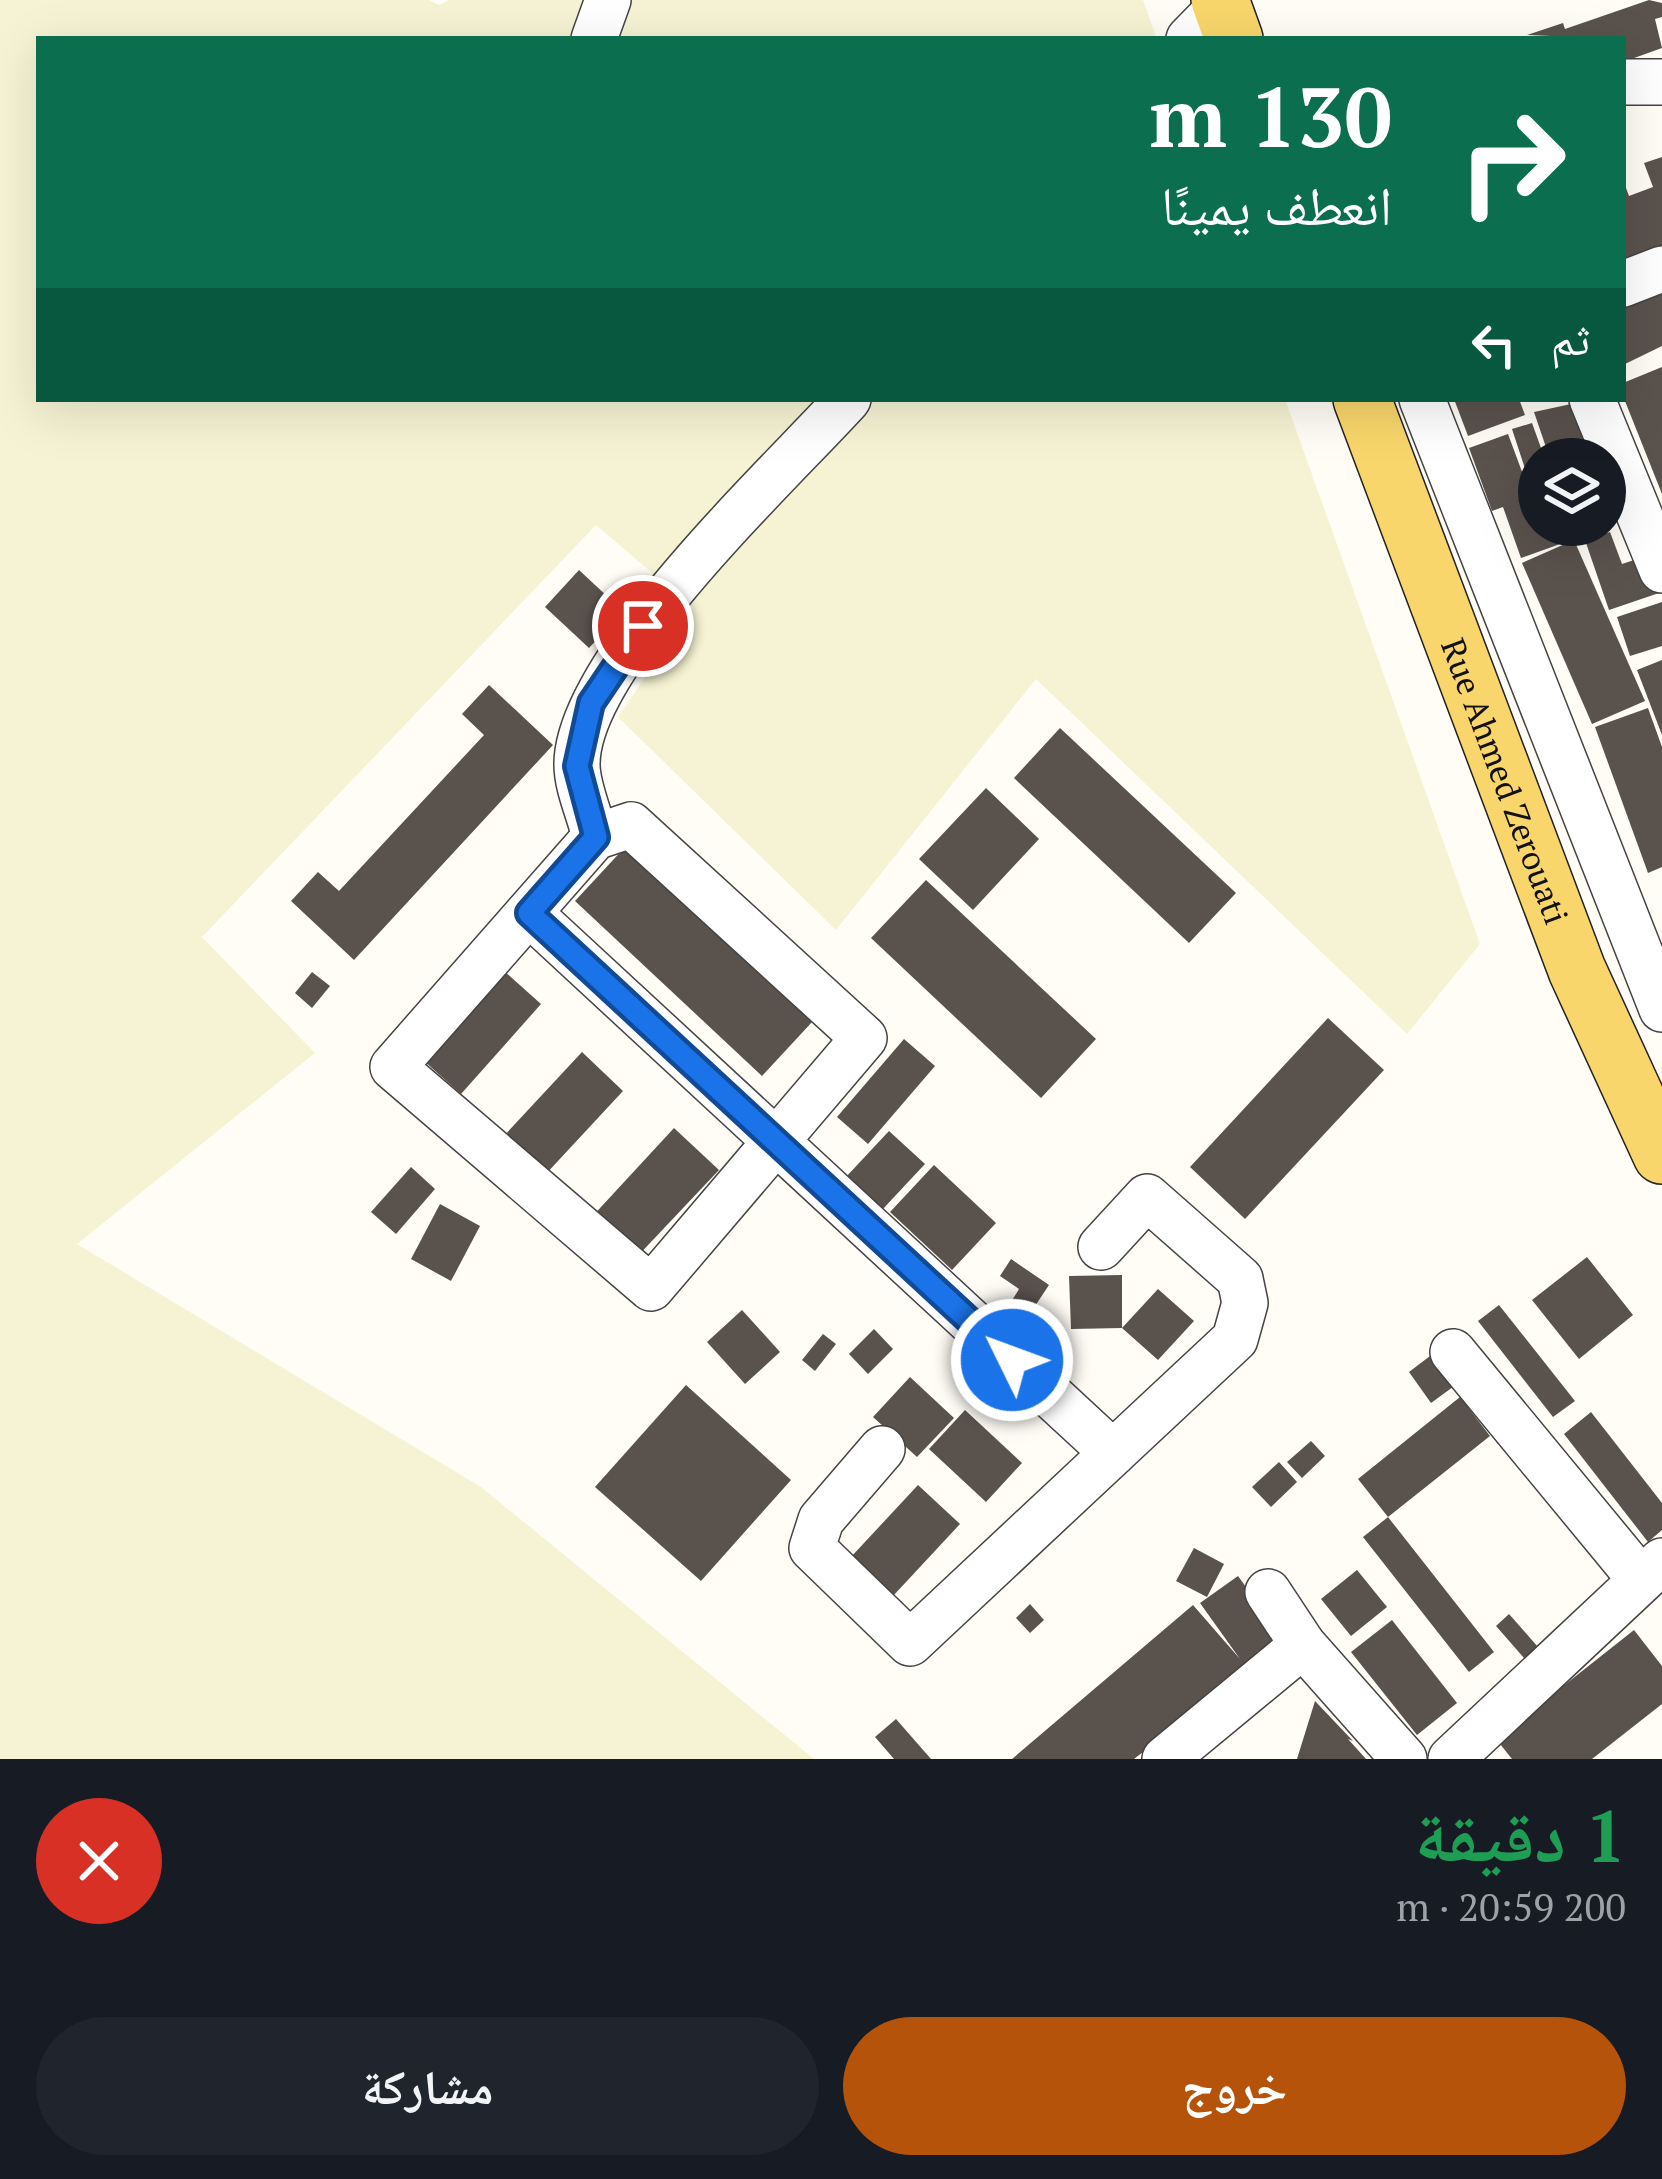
<!DOCTYPE html>
<html lang="ar">
<head>
<meta charset="utf-8">
<style>
	body { margin:0; font-family:"PT Serif","Noto Naskh Arabic",serif; background:#20242c; color:#f1f3f6; direction:rtl; height:100vh; display:flex; flex-direction:column; font-size:45px; white-space:nowrap }
	* { box-sizing:border-box; margin:0 }
	p { font-size:39px; color:#9ea1a6 }
	.icon { flex:none; width:66px; height:66px; fill:none; stroke:currentColor; stroke-width:2; stroke-linecap:round; stroke-linejoin:round }
	.map { position:relative; height:1759px; overflow:hidden; direction:ltr }
	.details { display:flex; flex-direction:column; background:#171b24; flex:1 }
	.details>* { flex:none }
	.banner { position:absolute; left:36px; top:36px; width:1590px; height:366px; border-radius:0px; box-shadow:0 12px 48px #0002; direction:rtl; background:#0b6e4f; color:#fff; overflow:hidden }
	.buttons { position:absolute; left:1518px; top:438px; display:grid; gap:24px }
	.buttons a { display:grid; place-items:center; width:108px; height:108px; border-radius:50%; background:#171b24; box-shadow:0 12px 48px #0002; font-size:60px }
	.pin { position:absolute; display:grid; place-items:center; width:102px; height:102px; color:#fff; margin:-51px; border:6px solid #fff; border-radius:50%; box-shadow:0 3px 12px #0007 }
	.me { position:absolute; width:132px; margin:-66px; rotate:312deg; stroke-linejoin:round; filter:drop-shadow(0 0 9px #0008) }
	.turn { display:flex; align-items:center; gap:42px; height:252px; padding:0 36px; font-size:54px }
	.turn .icon { width:156px; height:156px; stroke-width:2.5 }
	.turn b { display:block; font-size:84px; line-height:102px }
	.then { display:flex; align-items:center; height:114px; padding:0 36px; background:#0003; gap:24px; font-size:45px }
	.round { display:grid; place-items:center; flex:none; width:126px; height:126px; border-radius:63px; background:#20242c }
	.headline { display:flex; align-items:center; justify-content:space-between; height:204px; padding:0 36px }
	h1 { font-size:72px; font-weight:800; line-height:90px; color:#1e9e55 }
	.cta { display:flex; gap:24px; margin-top:auto; padding:24px 36px }
	.cta a { flex:1; height:138px; border-radius:72px; background:#b45309; color:#fff; font-size:48px; font-weight:800; line-height:138px; text-align:center }
	.cta a+a { background:#20242c; color:#f1f3f6 }
	.map>svg:first-child { display:block }
	.farmland { fill:#f6f3d4 }
	.building { fill:#5a524d }
	.lines { fill:none; stroke-linecap:round; stroke-linejoin:round }
	.minor-casing { stroke:#444; stroke-width:48 }
	.major-casing { stroke:#222; stroke-width:60 }
	.minor { stroke:#fff; stroke-width:45 }
	.major { stroke:#f9d66b; stroke-width:57 }
	.route-casing { stroke:#114b97; stroke-width:30 }
	.route { stroke:#1a73e8; stroke-width:21 }
	.labels { text-anchor:middle; dominant-baseline:central; stroke-width:12; stroke-linejoin:round; paint-order:stroke }
	.street-label { font-size:33px; fill:#111; stroke:#fff }
</style>
</head>
<body>
<div class="map">
<svg width="1662" height="1759" viewBox="0 0 1662 1759">
	<rect width="100%" height="100%" fill="#fffdf5"/>
	<polygon class="farmland" points="0,0 429,0 439,5 449,0 1143,0 1157,39 39,39 39,399 1285,399 1480,944 1407,1034 1036,679 836,930 618,717 693,608 596,525 202,937 315,1053 77,1244 481,1487 814,1759 0,1759"/>
	<g class="building">
		<polygon points="1649,0 1662,3 1662,17 1655,19 1662,48 1623,62 1623,39 1527,35 1563,23 1565,29"/>
		<polygon points="1662,157 1662,246 1623,260 1623,180 1629,196 1653,187 1644,163"/>
		<polygon points="1662,284 1662,346 1623,365 1623,303"/>
		<polygon points="1662,367 1662,494 1623,396 1623,383"/>
		<polygon points="1454,399 1519,399 1525,415 1468,436"/>
		<polygon points="1585,401 1606,459 1550,459 1534,412"/>
		<polygon points="1532,423 1545,459 1539,459 1539,488 1532,490 1512,429"/>
		<polygon points="1508,434 1531,496 1539,493 1539,525 1569,525 1574,539 1521,558 1503,507 1492,511 1469,448"/>
		<polygon points="1610,532 1622,564 1646,556 1659,593 1609,610 1585,540"/>
		<polygon points="1574,540 1645,701 1592,724 1522,563"/>
		<polygon points="579,570 623,611 589,648 545,607"/>
		<polygon points="1662,602 1662,646 1630,656 1617,617"/>
		<polygon points="1662,660 1662,735 1637,670"/>
		<polygon points="489,685 553,745 354,960 291,901 318,872 339,891 484,735 462,714"/>
		<polygon points="1648,708 1662,747 1662,867 1648,873 1595,727"/>
		<polygon points="1060,728 1236,893 1189,943 1014,778"/>
		<polygon points="986,788 1039,839 973,910 919,859"/>
		<polygon points="626,846 813,1021 762,1076 575,901"/>
		<polygon points="926,880 1096,1039 1041,1098 871,938"/>
		<polygon points="504,971 541,1004 461,1094 424,1061"/>
		<polygon points="312,972 330,986 312,1008 295,993"/>
		<polygon points="1328,1018 1384,1070 1245,1219 1190,1167"/>
		<polygon points="904,1039 935,1066 868,1144 837,1117"/>
		<polygon points="582,1052 623,1091 544,1176 503,1137"/>
		<polygon points="674,1128 719,1170 633,1261 589,1220"/>
		<polygon points="889,1131 925,1164 881,1211 845,1178"/>
		<polygon points="934,1165 996,1223 952,1270 890,1212"/>
		<polygon points="411,1167 435,1189 396,1234 371,1212"/>
		<polygon points="440,1204 480,1226 451,1281 411,1259"/>
		<polygon points="1587,1257 1633,1315 1579,1359 1532,1300"/>
		<polygon points="1011,1259 1049,1285 1029,1315 1011,1302 1019,1289 1000,1276"/>
		<polygon points="1122,1275 1122,1328 1071,1329 1069,1276"/>
		<polygon points="1158,1289 1194,1321 1158,1360 1122,1328"/>
		<polygon points="1499,1305 1575,1401 1553,1417 1478,1321"/>
		<polygon points="742,1310 780,1352 745,1384 707,1342"/>
		<polygon points="874,1329 893,1349 868,1374 849,1354"/>
		<polygon points="823,1334 836,1344 815,1371 802,1360"/>
		<polygon points="1434,1353 1457,1384 1431,1403 1409,1372"/>
		<polygon points="910,1377 954,1418 917,1457 873,1417"/>
		<polygon points="686,1385 791,1480 701,1581 595,1487"/>
		<polygon points="1460,1397 1490,1436 1388,1517 1494,1652 1469,1672 1363,1537 1388,1517 1358,1479"/>
		<polygon points="965,1410 1022,1463 986,1502 929,1449"/>
		<polygon points="1591,1412 1662,1503 1662,1530 1648,1542 1564,1434"/>
		<polygon points="1311,1441 1325,1456 1302,1478 1287,1462"/>
		<polygon points="1279,1462 1297,1482 1271,1507 1252,1487"/>
		<polygon points="918,1485 960,1524 893,1596 851,1557"/>
		<polygon points="1194,1548 1224,1564 1207,1597 1176,1581"/>
		<polygon points="1357,1570 1387,1607 1351,1636 1321,1599"/>
		<polygon points="1238,1576 1285,1641 1134,1759 1012,1759 1193,1605 1240,1659 1200,1603"/>
		<polygon points="1030,1604 1044,1620 1030,1633 1016,1618"/>
		<polygon points="1509,1614 1538,1647 1524,1658 1496,1626"/>
		<polygon points="1392,1620 1457,1703 1417,1735 1351,1652"/>
		<polygon points="1634,1630 1662,1666 1662,1704 1592,1759 1512,1759 1496,1739"/>
		<polygon points="1315,1701 1353,1741 1348,1739 1366,1759 1297,1759"/>
		<polygon points="896,1719 931,1759 894,1759 875,1737"/>
	</g>
	<g class="lines">
		<defs>
			<g id="minor">
				<polyline points="594,39 608,0"/>
				<polyline points="1189,39 1222,5"/>
				<polyline points="1623,82 1662,82"/>
				<polyline points="1623,284 1662,269"/>
				<polyline points="1422,399 1662,1009"/>
				<polyline points="1592,399 1662,570"/>
				<polygon points="631,825 864,1038 651,1288 393,1067 595,837"/>
				<path d="M595 837C590 815 577 787 577 765 576 664 778 476 848 399"/>
				<polyline points="529,913 1113,1453 1235,1339 1245,1303 1240,1279 1147,1197 1101,1247"/>
				<polyline points="1453,1352 1641,1580"/>
				<polyline points="882,1449 821,1520 812,1548 910,1643 1113,1453"/>
				<polyline points="1268,1592 1303,1645 1404,1759"/>
				<polyline points="1165,1759 1303,1645"/>
				<polyline points="1451,1759 1662,1561"/>
			</g>
			<g id="major">
				<polyline points="1220,0 1234,39"/>
				<path id="s1" d="M1362 399 1577 970 1662 1155"/>
			</g>
		</defs>
		<use href="#minor" class="minor-casing"/>
		<use href="#major" class="major-casing"/>
		<use href="#minor" class="minor"/>
		<use href="#major" class="major"/>
	</g>
	<g class="lines">
		<defs>
			<polyline id="route" points="643,626 591,703 577,766 596,837 529,913 1012,1360"/>
		</defs>
		<use href="#route" class="route-casing"/>
		<use href="#route" class="route"/>
	</g>
	<g class="labels">
		<g class="street-label">
			<text stroke="none"><textPath href="#s1" startOffset="408">Rue Ahmed Zerouati</textPath></text>
		</g>
	</g>
</svg>
<div class="buttons">
<a><svg class="icon" aria-label="layers" viewBox="0 0 24 24"><path d="M12 4l9 5-9 5-9-5zM3 14l9 5 9-5"/></svg></a>
</div>
<div class="pin" style="left:643px;top:626px;background:#d93025"><svg class="icon" aria-label="arrive" viewBox="0 0 24 24"><path d="M6 21V4h12l-3 4 3 4H6"/></svg></div>
<svg class="me" style="left:1012px;top:1360px" viewBox="-20 -20 40 40"><circle r="17" fill="#1a73e8" stroke="#fff" stroke-width="3"/><path d="M0-11L8 9 0 5-8 9z" fill="#fff"/></svg>
<div class="banner">
<div class="turn"><svg class="icon" aria-label="right" viewBox="0 0 24 24"><path d="M7 20v-9h11M14 6l5 5-5 5"/></svg><div><b>130 m</b>انعطف يمينًا</div></div>
<div class="then">ثم<svg class="icon" aria-label="left" viewBox="0 0 24 24"><path d="M17 20v-9H6M10 6l-5 5 5 5"/></svg></div>
</div>
</div>
<section class="details">
<div class="headline"><div><h1>1 دقيقة</h1><p>200 m · 20:59</p></div><a class="round" style="background:#d93025;color:#fff"><svg class="icon" aria-label="close" viewBox="0 0 24 24"><path d="M6 6l12 12M18 6L6 18"/></svg></a></div>
<div class="cta"><a>خروج</a><a>مشاركة</a></div>
</section>
</body>
</html>
